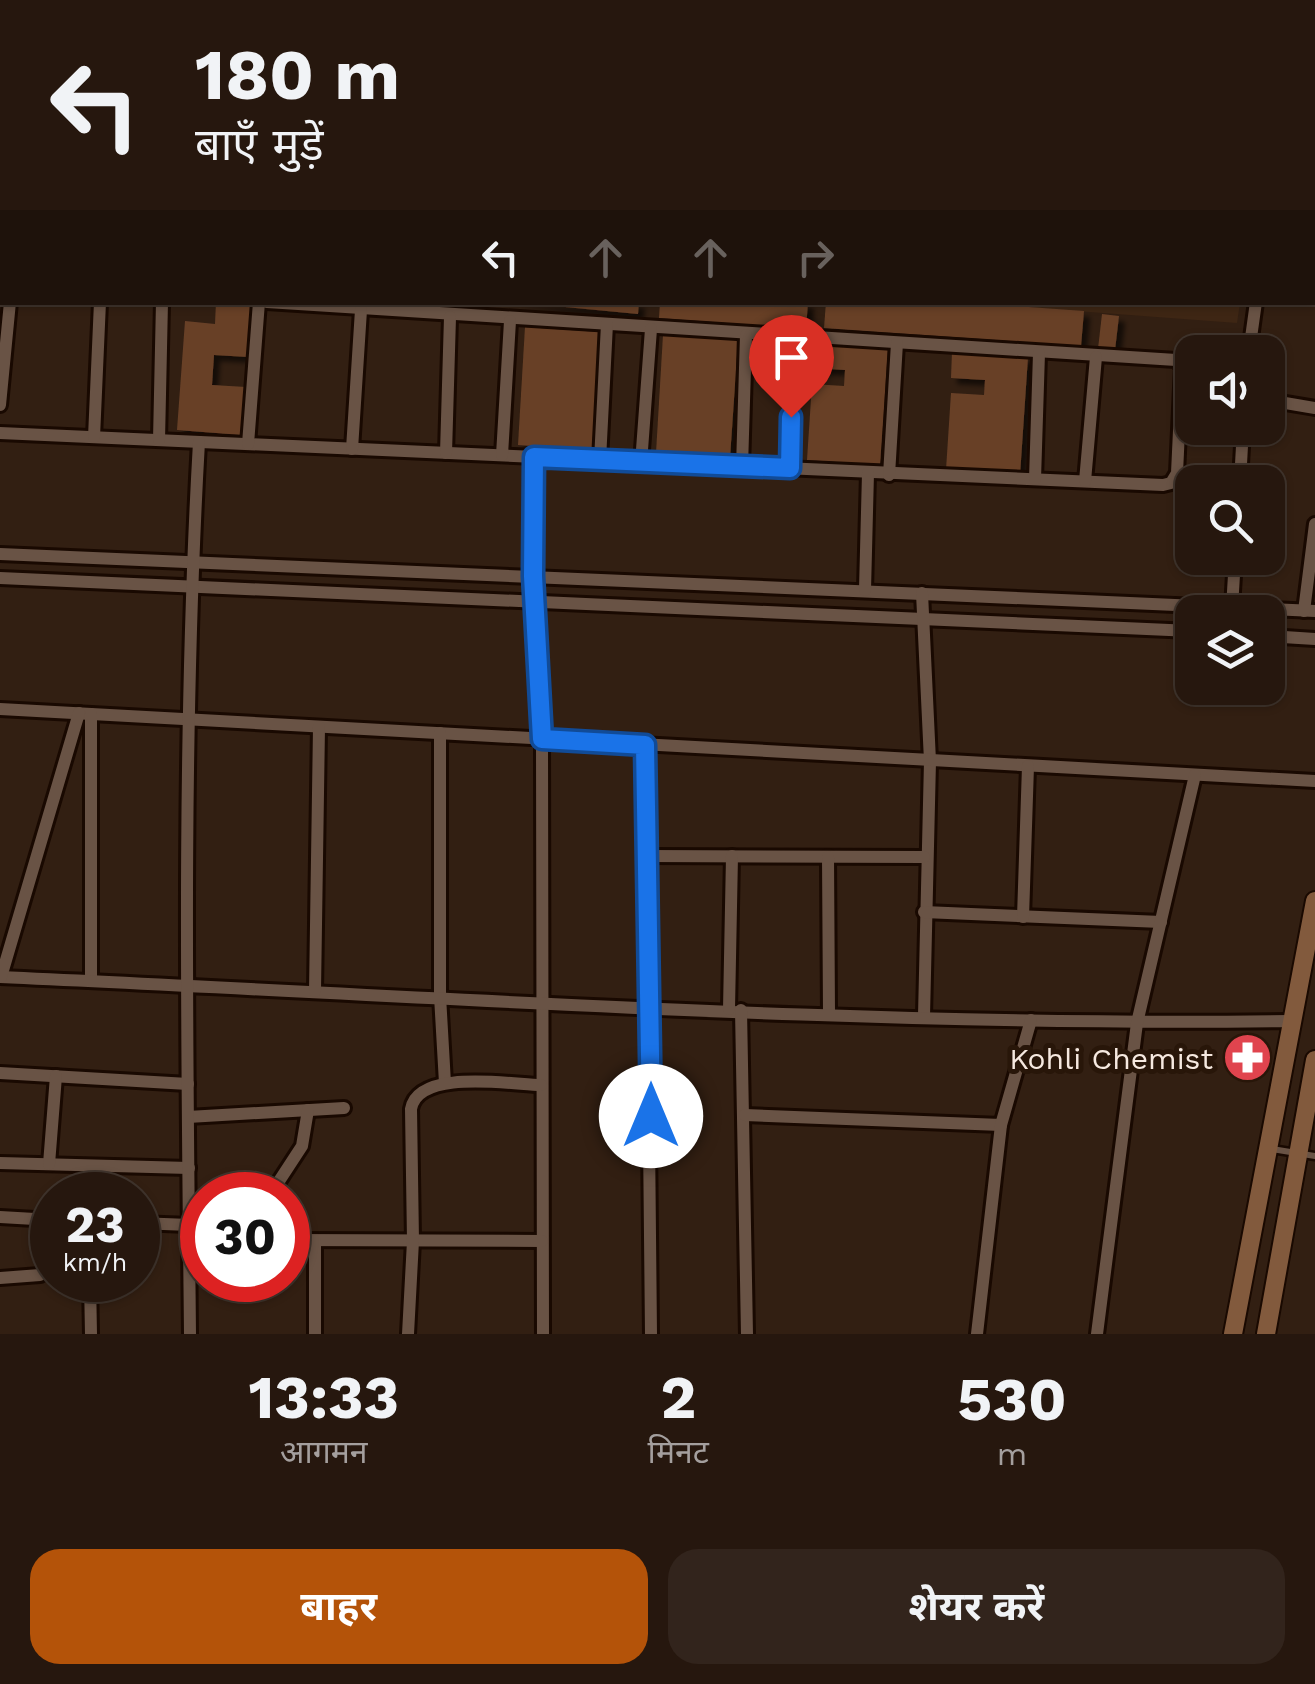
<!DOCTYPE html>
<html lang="hi">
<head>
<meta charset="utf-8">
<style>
	body { margin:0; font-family:"Work Sans","Noto Sans Devanagari",sans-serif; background:#32241c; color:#f1f3f6; height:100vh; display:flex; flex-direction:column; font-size:38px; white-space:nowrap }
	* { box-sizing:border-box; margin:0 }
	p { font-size:32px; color:#a49f9e }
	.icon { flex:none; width:55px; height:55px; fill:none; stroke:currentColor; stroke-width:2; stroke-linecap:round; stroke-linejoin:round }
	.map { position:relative; height:1334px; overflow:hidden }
	.sheet { display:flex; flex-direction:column; background:#26170e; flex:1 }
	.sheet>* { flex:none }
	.banner { position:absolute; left:0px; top:0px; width:1315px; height:305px; box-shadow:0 2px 8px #0004,0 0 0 2px #42362e; background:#26170e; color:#f1f3f6; overflow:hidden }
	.tools { position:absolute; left:1175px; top:335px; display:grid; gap:20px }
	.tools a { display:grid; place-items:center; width:110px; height:110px; border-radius:20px; background:#26170e; box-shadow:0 2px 8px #0004,0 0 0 2px #42362e; font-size:50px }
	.speed { position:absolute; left:30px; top:1172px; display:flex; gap:20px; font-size:50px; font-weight:700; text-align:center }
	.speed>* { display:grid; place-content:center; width:130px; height:130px; border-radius:50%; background:#26170e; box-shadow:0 2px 8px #0004,0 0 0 2px #42362e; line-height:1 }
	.speed small { font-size:25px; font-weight:400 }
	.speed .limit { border:15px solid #d22; background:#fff; color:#111 }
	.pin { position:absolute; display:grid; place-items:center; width:85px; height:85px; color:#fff; margin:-102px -42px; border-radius:50% 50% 50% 0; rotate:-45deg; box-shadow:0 0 10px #0007 }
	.pin .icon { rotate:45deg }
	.me { position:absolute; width:110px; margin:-55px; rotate:0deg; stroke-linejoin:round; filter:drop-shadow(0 0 8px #0008) }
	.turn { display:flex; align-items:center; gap:35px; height:210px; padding:0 30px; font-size:45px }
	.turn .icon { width:130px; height:130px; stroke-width:2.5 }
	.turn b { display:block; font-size:70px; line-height:85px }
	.lanes { display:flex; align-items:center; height:95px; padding:0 30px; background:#0003; justify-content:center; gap:50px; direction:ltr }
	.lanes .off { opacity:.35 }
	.eta { display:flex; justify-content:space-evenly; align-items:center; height:170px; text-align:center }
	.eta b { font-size:60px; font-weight:700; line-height:70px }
	.button { display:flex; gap:20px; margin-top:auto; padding:20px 30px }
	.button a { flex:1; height:115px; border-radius:30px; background:#b45309; color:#fff; font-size:40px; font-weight:700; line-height:115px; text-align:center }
	.button a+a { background:#32241c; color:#f1f3f6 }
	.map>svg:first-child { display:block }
	.built { fill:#3e2614 }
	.building { fill:#684028; filter:url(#shadow) }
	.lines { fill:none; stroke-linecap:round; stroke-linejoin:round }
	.lane-casing { stroke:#190901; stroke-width:11 }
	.street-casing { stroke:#190901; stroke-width:18 }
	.secondary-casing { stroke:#190901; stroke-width:22 }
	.lane { stroke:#695345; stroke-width:6 }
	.street { stroke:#695345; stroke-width:12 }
	.secondary { stroke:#825a3d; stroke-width:18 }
	.route-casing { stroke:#114b97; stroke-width:25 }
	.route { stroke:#1a73e8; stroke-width:18 }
	.labels { text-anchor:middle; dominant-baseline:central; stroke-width:10; stroke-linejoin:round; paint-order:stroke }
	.poi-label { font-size:30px; fill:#f6e9e0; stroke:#281609; text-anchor:end }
</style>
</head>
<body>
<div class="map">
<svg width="1315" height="1334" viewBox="0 0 1315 1334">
	<defs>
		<filter id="shadow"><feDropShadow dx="6" dy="6" stdDeviation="2.5" flood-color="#0009"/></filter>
	</defs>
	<rect width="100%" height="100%" fill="#321f12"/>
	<g class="built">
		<polygon points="0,0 1315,0 1315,36 1312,2 2,2 2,228"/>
		<polygon points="969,303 1240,303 1237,323"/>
	</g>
	<g class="building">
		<polygon points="216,302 252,304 248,357 214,355 212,385 246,387 242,435 177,430 185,321 215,324"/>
		<polygon points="513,302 639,302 638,314"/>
		<polygon points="660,302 808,302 806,329 659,318"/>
		<polygon points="826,302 960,302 1084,311 1081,346 824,328"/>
		<polygon points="1102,314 1119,316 1115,350 1098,349"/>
		<polygon points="525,327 600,332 592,450 518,445"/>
		<polygon points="663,335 738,340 730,458 656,453"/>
		<polygon points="813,343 888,348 880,465 807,460 812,384 844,386 845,370 811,368"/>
		<polygon points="952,352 1028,357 1020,475 946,470 951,393 984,395 985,380 951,378"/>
	</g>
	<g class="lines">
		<defs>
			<g id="lane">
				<polyline points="269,0 269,2"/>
				<polyline points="662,2 662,0"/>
				<polyline points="1272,1149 1315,1156"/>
			</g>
			<g id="street">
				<polyline points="748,2 748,0"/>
				<polyline points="1306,2 1307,0"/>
				<polyline points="0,287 2,288"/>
				<polyline points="1249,352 1256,302"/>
				<polyline points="1268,400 1315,408"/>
				<polyline points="0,405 10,302"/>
				<polyline points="0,433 1163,485 1171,483 1177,473 1182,367 1176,360 267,302"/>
				<polyline points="94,437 100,302"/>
				<polyline points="159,440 162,302"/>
				<polyline points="248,444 259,302"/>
				<polyline points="352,449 361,310"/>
				<polyline points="446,453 450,317"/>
				<polyline points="502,455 510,321"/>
				<polyline points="534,457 533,576 542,739 543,1334"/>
				<polyline points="600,460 607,324"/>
				<polyline points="641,463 651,329"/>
				<polyline points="742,467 746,335"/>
				<polyline points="790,469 794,338"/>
				<polyline points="889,475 897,343"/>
				<polyline points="1035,479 1039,353"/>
				<polyline points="1085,481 1096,357"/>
				<polyline points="1240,482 1243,428"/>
				<polyline points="0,554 1315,611"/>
				<polyline points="0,578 1192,631"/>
				<polyline points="865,590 868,473"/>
				<polyline points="922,593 930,761 924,1016"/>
				<polyline points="1232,608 1235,558"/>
				<polyline points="1304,611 1315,524"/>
				<polyline points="1268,636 1315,639"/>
				<polyline points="0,709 1315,781"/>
				<polyline points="91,714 91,981"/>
				<polyline points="440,733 440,996 445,1083"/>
				<polyline points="645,745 651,1334"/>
				<polyline points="648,856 924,857"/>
				<polyline points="828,857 829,1013"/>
				<polyline points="924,912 1161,922"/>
				<polyline points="1023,917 1028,766"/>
				<path d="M0 977C429 996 860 1027 1289 1021"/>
				<polyline points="1,977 79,713"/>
				<polyline points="315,991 319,727"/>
				<polyline points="729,1009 732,856"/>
				<polyline points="741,1010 747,1334"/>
				<polyline points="0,1073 188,1084"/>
				<polyline points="745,1115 1001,1125"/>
				<polyline points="188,1117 344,1108"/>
				<polyline points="0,1163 189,1168"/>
				<polyline points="49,1164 56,1076"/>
				<polyline points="270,1195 302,1146 308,1110"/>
				<polyline points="0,1217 52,1220"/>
				<polyline points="138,1223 189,1225"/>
				<polyline points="288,1240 542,1241"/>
				<polyline points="315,1241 315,1334"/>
				<polyline points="0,1278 40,1275 52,1265"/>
				<polyline points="90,1280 91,1334"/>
				<path d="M190 1334C187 1037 182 738 199 442"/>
				<path d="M408 1334 413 1241 411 1109C418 1069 508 1084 541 1085"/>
				<polyline points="977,1334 1001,1125 1031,1020"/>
				<polyline points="1097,1334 1137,1023 1195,775"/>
			</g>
			<g id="secondary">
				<polyline points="1233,1334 1315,901"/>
				<polyline points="1266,1334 1315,1060"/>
			</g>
		</defs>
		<use href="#lane" class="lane-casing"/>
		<use href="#street" class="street-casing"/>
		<use href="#secondary" class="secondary-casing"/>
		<use href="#lane" class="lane"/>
		<use href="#street" class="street"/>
		<use href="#secondary" class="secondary"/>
	</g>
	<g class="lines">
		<defs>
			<polyline id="route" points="651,1116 645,745 542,739 533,576 534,457 790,468 791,417"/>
		</defs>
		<use href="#route" class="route-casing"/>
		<use href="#route" class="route"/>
	</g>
	<defs>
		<symbol id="pharmacy-disc" viewBox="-11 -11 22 22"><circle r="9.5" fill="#e0444e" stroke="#281609"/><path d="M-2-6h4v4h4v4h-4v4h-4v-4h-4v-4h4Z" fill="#fff"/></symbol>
	</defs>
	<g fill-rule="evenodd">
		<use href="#pharmacy-disc" x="1220" y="1030" width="55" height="55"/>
	</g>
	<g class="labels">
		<g class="poi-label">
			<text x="1213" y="1058">Kohli Chemist</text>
		</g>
	</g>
</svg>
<div class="tools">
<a><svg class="icon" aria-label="sound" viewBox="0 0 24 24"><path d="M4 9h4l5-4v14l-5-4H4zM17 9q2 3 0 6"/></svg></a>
<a><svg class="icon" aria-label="search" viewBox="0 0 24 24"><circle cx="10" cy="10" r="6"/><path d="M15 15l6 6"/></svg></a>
<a><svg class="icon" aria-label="layers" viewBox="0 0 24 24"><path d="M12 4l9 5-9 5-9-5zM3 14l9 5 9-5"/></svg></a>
</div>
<div class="speed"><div>23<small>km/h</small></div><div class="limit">30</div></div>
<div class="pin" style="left:791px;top:417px;background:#d93025"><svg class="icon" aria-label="arrive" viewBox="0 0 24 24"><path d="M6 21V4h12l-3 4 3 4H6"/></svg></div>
<svg class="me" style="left:651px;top:1116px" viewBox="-20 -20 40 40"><circle r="19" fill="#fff"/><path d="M0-13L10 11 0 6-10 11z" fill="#1a73e8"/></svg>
<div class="banner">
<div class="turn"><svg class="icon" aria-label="left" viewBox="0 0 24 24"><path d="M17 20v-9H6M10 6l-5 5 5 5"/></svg><div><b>180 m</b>बाएँ मुड़ें</div></div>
<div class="lanes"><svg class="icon" aria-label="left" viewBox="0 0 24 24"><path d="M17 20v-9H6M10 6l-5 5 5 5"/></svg><svg class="icon off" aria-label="ahead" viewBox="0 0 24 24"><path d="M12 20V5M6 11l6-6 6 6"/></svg><svg class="icon off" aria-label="ahead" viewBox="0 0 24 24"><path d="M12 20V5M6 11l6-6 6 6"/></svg><svg class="icon off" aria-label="right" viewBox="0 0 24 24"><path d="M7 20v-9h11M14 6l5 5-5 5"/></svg></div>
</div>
</div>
<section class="sheet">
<div class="eta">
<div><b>13:33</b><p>आगमन</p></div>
<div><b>2</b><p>मिनट</p></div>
<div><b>530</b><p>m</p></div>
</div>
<div class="button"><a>बाहर</a><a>शेयर करें</a></div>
</section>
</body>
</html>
